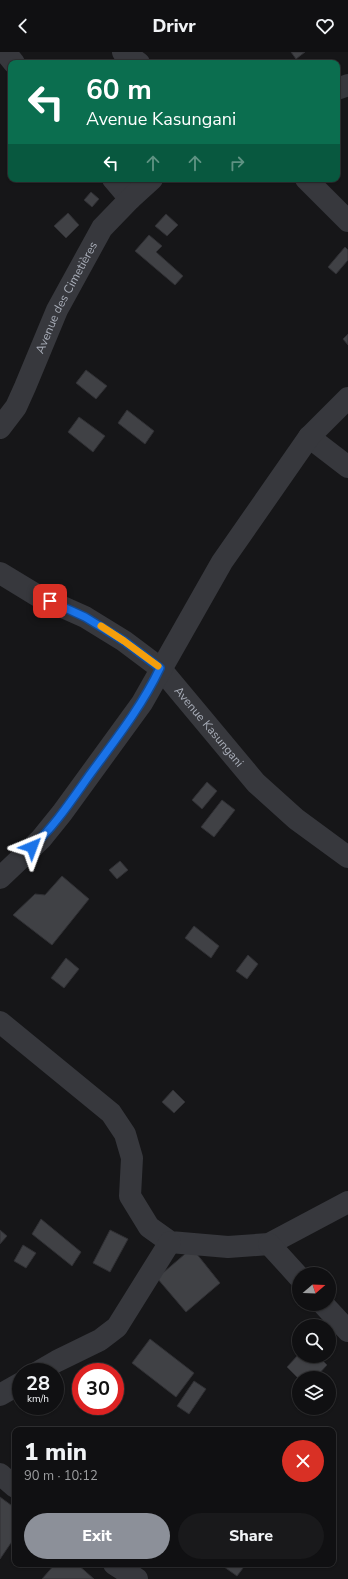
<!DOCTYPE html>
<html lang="en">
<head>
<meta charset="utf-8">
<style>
	body { margin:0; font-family:"Nunito Sans",sans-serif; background:#19191b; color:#f1f3f6; height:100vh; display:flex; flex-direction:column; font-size:15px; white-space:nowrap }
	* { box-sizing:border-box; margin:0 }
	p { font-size:13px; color:#9c9d9f }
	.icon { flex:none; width:22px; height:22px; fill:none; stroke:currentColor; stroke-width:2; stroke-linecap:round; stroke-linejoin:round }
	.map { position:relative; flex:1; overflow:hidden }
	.drawer { position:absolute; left:12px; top:1375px; width:324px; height:140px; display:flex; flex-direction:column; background:#101012; border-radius:8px; box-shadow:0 1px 3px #0004,0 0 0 1px #303032 }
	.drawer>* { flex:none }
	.top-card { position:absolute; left:8px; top:8px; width:332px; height:122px; border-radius:8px; box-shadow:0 1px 3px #0004,0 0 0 1px #303032; background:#0b6e4f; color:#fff; overflow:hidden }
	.needle { width:26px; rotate:71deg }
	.buttons { position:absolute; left:292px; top:1215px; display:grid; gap:8px }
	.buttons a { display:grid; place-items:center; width:44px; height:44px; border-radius:50%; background:#101012; box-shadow:0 1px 3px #0004,0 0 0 1px #303032; font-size:20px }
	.speed { position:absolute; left:12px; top:1311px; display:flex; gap:8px; font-size:20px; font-weight:700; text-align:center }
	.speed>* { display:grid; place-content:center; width:52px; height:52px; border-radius:50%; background:#101012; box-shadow:0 1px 3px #0004,0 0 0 1px #303032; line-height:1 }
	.speed small { font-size:10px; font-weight:400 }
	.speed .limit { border:6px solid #d22; background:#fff; color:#111 }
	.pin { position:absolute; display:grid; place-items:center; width:34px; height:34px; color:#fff; margin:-17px; border-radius:8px; box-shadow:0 2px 6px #0006 }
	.me { position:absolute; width:44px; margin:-22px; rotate:44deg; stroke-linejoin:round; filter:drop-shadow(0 0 3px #0008) }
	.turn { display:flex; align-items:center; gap:14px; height:84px; padding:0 12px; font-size:18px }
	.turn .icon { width:52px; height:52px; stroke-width:2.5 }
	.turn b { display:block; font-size:28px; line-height:34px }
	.lanes { display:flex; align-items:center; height:38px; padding:0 12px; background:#0003; justify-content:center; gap:20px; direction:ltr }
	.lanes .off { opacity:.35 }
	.round { display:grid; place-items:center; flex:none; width:42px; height:42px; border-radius:21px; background:#19191b }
	.overview { display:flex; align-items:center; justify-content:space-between; height:68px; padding:0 12px }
	h1 { font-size:24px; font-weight:800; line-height:30px }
	.action { display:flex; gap:8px; margin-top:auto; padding:8px 12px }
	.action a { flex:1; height:46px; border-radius:24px; background:#8c9099; color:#fff; font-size:16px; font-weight:800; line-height:46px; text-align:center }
	.action a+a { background:#19191b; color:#f1f3f6 }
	header { display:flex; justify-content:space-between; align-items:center; height:52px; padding:0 12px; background:#101012; font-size:18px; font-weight:800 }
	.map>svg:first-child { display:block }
	.building { fill:#404145; stroke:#303034 }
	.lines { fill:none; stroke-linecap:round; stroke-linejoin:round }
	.minor { stroke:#37383d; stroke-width:22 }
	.tertiary { stroke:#37383d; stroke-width:22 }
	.route-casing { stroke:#114b97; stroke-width:10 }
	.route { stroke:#1a73e8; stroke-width:7 }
	.slow { stroke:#f59e0b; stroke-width:7 }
	.labels { text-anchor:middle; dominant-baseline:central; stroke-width:3; stroke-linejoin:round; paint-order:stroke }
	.street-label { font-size:12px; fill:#a8adb8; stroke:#111113 }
</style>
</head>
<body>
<header><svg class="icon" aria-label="back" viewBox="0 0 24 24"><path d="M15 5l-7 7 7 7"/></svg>Drivr<svg class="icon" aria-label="heart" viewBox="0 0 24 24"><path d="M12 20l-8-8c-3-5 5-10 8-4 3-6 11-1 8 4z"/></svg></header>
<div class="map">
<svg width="348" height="1527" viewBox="0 0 348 1527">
	<rect width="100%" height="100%" fill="#161618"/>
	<g class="building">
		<polygon points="291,0 305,0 296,7"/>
		<polygon points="91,140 99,147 92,155 84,148"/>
		<polygon points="68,161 79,173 66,186 54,174"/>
		<polygon points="166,162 178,173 167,184 155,174"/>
		<polygon points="149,183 162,194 156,200 183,224 175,233 135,199"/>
		<polygon points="345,195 348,198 348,208 336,222 328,215"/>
		<polygon points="348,282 348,293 343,287"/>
		<polygon points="86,318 107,334 96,347 76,331"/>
		<polygon points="127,358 154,379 145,392 118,371"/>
		<polygon points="79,365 105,384 93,400 68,380"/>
		<polygon points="207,730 217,739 202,757 192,748"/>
		<polygon points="222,748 235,758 214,785 201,775"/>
		<polygon points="120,809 128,818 117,827 109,818"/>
		<polygon points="62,824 89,847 52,893 13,863 35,842 45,843"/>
		<polygon points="194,874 219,894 211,906 185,886"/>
		<polygon points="248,903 258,912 247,927 236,919"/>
		<polygon points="66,906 79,917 64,936 51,926"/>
		<polygon points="173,1038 185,1050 174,1061 162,1050"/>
		<polygon points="41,1167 81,1200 72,1214 32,1182"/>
		<polygon points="0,1178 7,1184 0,1192"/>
		<polygon points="110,1178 128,1187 110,1220 93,1211"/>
		<polygon points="23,1193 36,1201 26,1216 14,1209"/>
		<polygon points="192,1196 220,1231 186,1260 157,1226"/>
		<polygon points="150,1287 194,1321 176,1345 132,1311"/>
		<polygon points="299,1302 299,1304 318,1304 327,1313 315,1326 299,1327 287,1315"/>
		<polygon points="194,1329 206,1337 189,1362 177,1354"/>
		<polygon points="0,1445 15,1456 15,1485 0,1507"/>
		<polygon points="55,1512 77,1512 94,1527 42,1527"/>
		<polygon points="220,1512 246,1512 237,1524"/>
	</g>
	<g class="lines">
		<g class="minor">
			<polyline points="5,0 14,11"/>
			<polyline points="123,0 139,11"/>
			<polyline points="113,127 130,147"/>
			<polyline points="306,127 348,169"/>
			<polyline points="309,385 348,415"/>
			<path id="s1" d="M0 521 38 544 85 565 124 589 160 616 256 731 296 767 348 805"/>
			<polyline points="0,826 41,787 62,761 142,651 222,510 309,385 348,346"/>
			<polyline points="0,970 111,1061 125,1082 132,1106 130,1144 149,1175 170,1190 228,1195 269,1192 348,1150"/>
			<polyline points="269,1192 299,1225"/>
			<polyline points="323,1252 348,1279"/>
			<polyline points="38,1320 57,1309 100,1288 117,1275 170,1190"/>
			<polyline points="0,1343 21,1331"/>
			<polyline points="0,1422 15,1435"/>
			<polyline points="114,1512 137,1527"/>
		</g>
		<g class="tertiary">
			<polyline points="337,37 348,33"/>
			<path id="s2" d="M0 376 16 355 25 335 57 258 102 176 130 147 152 127"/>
		</g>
	</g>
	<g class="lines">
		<defs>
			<path id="route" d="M32 795C55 774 73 746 91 721 116 687 142 654 160 616L124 589 85 565 50 549"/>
		</defs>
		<use href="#route" class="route-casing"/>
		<use href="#route" class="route"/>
		<polyline class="slow" points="101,574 124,589 158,614"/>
	</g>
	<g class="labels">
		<g class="street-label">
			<text stroke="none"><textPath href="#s2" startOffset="147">Avenue des Cimetières</textPath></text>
			<text stroke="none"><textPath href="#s1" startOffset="263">Avenue Kasungani</textPath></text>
		</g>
	</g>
</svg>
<div class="buttons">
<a><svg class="needle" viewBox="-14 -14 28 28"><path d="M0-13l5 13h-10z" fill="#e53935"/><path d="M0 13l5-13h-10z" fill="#9c9d9f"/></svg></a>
<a><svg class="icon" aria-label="search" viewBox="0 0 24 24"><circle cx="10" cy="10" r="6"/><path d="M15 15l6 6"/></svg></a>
<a><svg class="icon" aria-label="layers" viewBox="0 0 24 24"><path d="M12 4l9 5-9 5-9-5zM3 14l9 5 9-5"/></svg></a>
</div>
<div class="speed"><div>28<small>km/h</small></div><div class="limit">30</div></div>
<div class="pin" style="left:50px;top:549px;background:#d93025"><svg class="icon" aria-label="arrive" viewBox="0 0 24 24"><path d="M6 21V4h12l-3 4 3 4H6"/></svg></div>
<svg class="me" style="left:32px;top:795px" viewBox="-20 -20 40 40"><path d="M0-17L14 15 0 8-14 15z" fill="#1a73e8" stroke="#fff" stroke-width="4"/></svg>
<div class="top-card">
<div class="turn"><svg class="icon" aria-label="left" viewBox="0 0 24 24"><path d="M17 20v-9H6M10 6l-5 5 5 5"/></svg><div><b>60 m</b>Avenue Kasungani</div></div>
<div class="lanes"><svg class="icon" aria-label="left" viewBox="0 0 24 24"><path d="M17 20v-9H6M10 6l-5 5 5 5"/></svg><svg class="icon off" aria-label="ahead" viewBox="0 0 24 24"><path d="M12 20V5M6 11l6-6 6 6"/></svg><svg class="icon off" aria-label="ahead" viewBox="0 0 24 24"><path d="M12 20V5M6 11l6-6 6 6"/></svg><svg class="icon off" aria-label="right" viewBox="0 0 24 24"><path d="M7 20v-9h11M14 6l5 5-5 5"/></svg></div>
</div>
<section class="drawer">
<div class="overview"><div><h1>1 min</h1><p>90 m · 10:12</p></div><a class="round" style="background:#d93025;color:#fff"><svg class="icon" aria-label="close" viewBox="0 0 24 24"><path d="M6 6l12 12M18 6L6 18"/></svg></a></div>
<div class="action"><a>Exit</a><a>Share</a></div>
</section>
</div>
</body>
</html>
